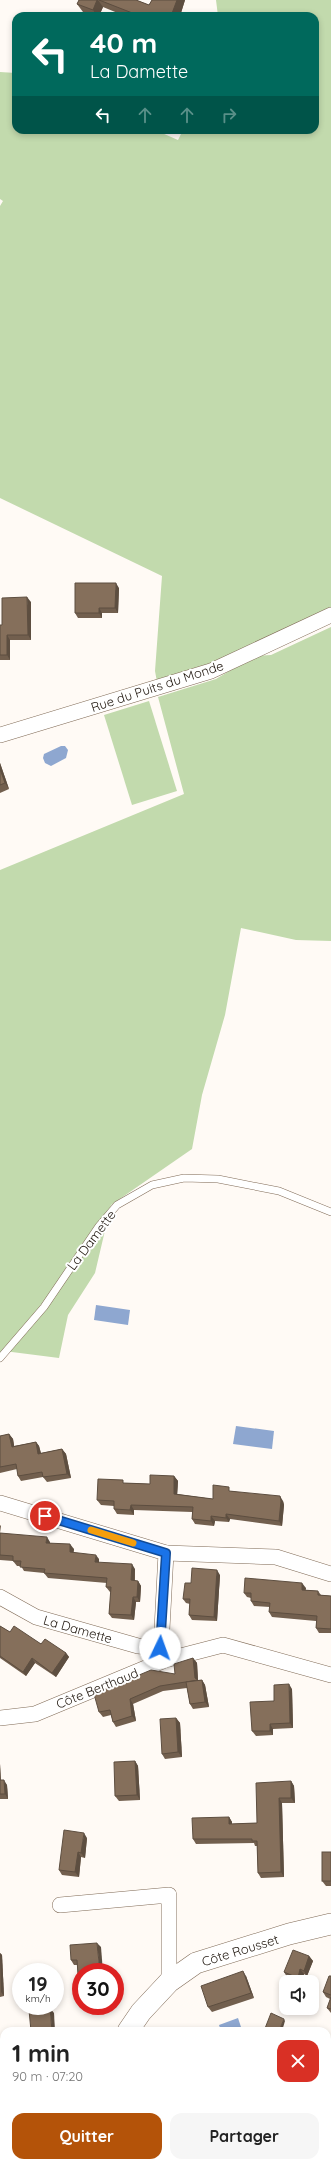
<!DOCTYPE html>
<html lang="fr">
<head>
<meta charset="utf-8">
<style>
	body { margin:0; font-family:Quicksand,sans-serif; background:#f6f6f6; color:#222; height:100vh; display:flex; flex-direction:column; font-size:15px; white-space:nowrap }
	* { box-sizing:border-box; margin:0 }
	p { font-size:13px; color:#767676 }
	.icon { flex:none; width:22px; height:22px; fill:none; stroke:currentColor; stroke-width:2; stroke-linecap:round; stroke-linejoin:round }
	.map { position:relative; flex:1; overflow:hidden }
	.side { position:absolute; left:0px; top:2027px; width:331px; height:140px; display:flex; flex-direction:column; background:#fff; border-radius:12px 12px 0 0; box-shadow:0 2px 6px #0003 }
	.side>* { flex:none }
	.top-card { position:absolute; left:12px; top:12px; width:307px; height:122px; border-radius:12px; box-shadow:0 2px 6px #0003; background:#00695c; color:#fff; overflow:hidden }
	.controls { position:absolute; left:279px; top:1975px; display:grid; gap:8px }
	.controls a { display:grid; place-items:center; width:40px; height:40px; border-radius:8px; background:#fff; box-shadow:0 2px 6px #0003; font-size:20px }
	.speed { position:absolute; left:12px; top:1963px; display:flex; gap:8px; font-size:20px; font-weight:700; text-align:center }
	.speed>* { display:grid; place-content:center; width:52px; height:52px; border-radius:50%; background:#fff; box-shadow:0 2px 6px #0003; line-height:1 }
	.speed small { font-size:10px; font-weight:400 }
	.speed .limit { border:6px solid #d22; background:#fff; color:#111 }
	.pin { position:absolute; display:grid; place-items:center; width:34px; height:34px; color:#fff; margin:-17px; border:2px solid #fff; border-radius:50%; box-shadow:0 1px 4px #0007 }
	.me { position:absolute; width:44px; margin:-22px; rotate:3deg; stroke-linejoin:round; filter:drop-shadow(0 0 3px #0008) }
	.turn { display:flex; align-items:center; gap:14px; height:84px; padding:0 12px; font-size:18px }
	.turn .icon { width:52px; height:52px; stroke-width:2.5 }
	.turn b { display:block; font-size:28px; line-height:34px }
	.lanes { display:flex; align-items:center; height:38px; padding:0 12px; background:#0003; justify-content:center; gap:20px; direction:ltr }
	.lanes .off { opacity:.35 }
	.round { display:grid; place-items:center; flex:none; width:42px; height:42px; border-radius:12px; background:#f6f6f6 }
	.headline { display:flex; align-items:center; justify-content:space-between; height:68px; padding:0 12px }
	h1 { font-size:24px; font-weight:800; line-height:30px }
	.cta { display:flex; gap:8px; margin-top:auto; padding:8px 12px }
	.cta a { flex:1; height:46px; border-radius:12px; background:#b45309; color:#fff; font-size:16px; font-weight:800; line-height:46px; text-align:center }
	.cta a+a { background:#f6f6f6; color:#222 }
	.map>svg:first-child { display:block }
	.green { fill:#c2daad }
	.water { fill:#8ea7d0 }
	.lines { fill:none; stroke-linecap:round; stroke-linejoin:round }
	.lane-casing { stroke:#806b57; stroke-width:8 }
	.street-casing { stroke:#806b57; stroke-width:16 }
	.secondary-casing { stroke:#806b57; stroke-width:22 }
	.lane { stroke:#fff; stroke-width:7 }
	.street { stroke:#fff; stroke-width:15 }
	.secondary { stroke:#fff; stroke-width:21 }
	.wall { fill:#725f4e }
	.shaded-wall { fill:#5d4e40 }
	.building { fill:#856f5b; stroke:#5d4e40 }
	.route-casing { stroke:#114b97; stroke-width:10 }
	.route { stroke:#1a73e8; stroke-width:7 }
	.slow { stroke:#f59e0b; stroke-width:7 }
	.labels { text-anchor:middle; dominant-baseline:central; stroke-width:4; stroke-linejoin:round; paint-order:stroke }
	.street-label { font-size:13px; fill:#1f160e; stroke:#fff }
</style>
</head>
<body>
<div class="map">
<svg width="331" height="2167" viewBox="0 0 331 2167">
	<rect width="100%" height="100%" fill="#fffaf5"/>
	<g class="green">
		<polygon points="216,0 331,0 331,607 210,667 157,682 155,671 162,576 0,498 0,206 3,201 0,199 0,72 16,73 16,130 155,130 178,140 183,130 315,130 315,16 218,16"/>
		<polygon points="331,627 331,941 296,940 241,928 225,1015 202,1095 192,1149 111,1205 95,1273 68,1315 59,1358 4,1351 0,1354 0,870 184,794 158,697 216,679 254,656 271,655"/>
		<polygon points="149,701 177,791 132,805 104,715"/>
	</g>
	<g class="water">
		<polygon points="61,746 65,746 68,750 66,758 51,766 45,763 43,758 44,754"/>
		<polygon points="96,1305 130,1310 128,1325 94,1320"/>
		<polygon points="236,1426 274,1431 272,1449 233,1444"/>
		<polygon points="238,2018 241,2027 231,2031 221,2031 219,2025"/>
	</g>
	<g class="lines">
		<defs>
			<polyline id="lane" points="0,1358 44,1307 99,1226 117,1205 152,1185 184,1178 218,1179 279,1191 331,1212"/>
			<g id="street">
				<polyline points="0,735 211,671 331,615"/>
				<polyline points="0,1503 166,1553 161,1648 165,1660"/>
				<polyline points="166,1553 276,1557 331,1574"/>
				<polyline points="0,1597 36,1617 138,1646 161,1648"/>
				<polyline points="0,1718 35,1714 165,1660 223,1645 331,1675"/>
				<polyline points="60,1905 169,1895 169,1982"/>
			</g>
			<g id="secondary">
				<polyline points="128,2031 141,2012 169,1982 196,1963 289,1934 331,1924"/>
				<polyline points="61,2167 63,2163"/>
			</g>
		</defs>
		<use href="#lane" class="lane-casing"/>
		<use href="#street" class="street-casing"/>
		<use href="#secondary" class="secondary-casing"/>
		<use href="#lane" class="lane"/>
		<use href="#street" class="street"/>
		<use href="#secondary" class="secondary"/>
	</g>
	<g class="wall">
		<polygon points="79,0 136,0 149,5 152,0 185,0 180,16 125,16 103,7 99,16 94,16 83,12 77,4"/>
		<polygon points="119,588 118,613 102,613 102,618 78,618 75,613"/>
		<polygon points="31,602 31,640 10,640 10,660 0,660 0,625 2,625"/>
		<polygon points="0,763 9,789 0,793"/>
		<polygon points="9,1434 13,1439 14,1446 36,1442 39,1446 41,1453 62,1449 66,1454 71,1478 47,1482 43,1477 21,1481 18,1476 17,1469 0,1473 0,1436"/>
		<polygon points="174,1476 178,1481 177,1494 213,1499 232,1491 283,1501 284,1505 282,1526 230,1519 229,1522 215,1521 214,1526 195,1524 192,1519 192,1512 134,1510 134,1515 117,1514 114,1509 114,1506 101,1505 97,1500 126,1483 150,1484"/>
		<polygon points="0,1525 1,1526 0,1533 50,1542 50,1543 74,1549 73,1553 99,1559 99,1563 135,1569 135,1581 138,1581 141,1586 140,1602 136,1602 134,1620 112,1618 109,1614 111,1592 110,1592 106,1587 107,1583 48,1578 44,1573 24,1571 21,1566 17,1566 13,1561 0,1560"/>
		<polygon points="220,1575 217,1621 192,1620 189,1615 190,1604 186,1603 183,1599 191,1583"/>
		<polygon points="306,1588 305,1590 318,1591 321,1595 331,1596 331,1633 319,1633 316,1628 316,1621 272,1617 269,1612 270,1607 254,1606 251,1601 251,1598 247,1597 244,1593"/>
		<polygon points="0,1626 10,1632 66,1653 69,1657 56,1677 35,1663 26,1676 0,1658"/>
		<polygon points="193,1658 197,1663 198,1680 202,1680 205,1685 209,1707 193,1709 190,1704 187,1688 163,1691 133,1704 136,1721 116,1727 113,1722 111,1715 103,1717 99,1712 175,1674"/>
		<polygon points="292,1689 293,1728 273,1729 273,1735 256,1736 252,1731 274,1701"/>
		<polygon points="176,1718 180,1723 182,1757 165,1759 162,1754"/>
		<polygon points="135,1761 138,1766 140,1800 119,1801 115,1796"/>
		<polygon points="0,1764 1,1780 7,1785 8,1799 0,1799"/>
		<polygon points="291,1781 294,1786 295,1803 282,1803 284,1877 261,1878 258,1873 257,1846 255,1846 254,1843 196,1844 193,1839 229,1817 232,1822 232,1824 257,1823"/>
		<polygon points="87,1838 85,1858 81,1857 79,1877 62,1875 59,1870"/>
		<polygon points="331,1852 331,1886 326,1886 322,1881"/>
		<polygon points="101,1947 81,1972 81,1978 78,1974 77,1965 74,1965 71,1960"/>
		<polygon points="0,1953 2,1955 4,1996 0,1997"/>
		<polygon points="309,1956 313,1961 307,1976 304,1974 301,1982 287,1977 284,1972"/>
		<polygon points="246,1976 254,1998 212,2012 208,2007"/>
		<polygon points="331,1976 331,2013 327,2008 330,1999 326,1997 323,1992"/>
		<polygon points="249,2163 278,2163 277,2167 259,2167"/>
	</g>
	<g class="shaded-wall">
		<polygon points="97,0 98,0 103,7 99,16 97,16 93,10"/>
		<polygon points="177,0 185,0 180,16 171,16"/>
		<polygon points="116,583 119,588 118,613 115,608"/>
		<polygon points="27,597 31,602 31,640 28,635"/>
		<polygon points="99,608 102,613 102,618 99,613"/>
		<polygon points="7,635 10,640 10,660 7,655"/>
		<polygon points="0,763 9,789 5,783 0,769"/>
		<polygon points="9,1434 13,1439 15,1451 12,1447"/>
		<polygon points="36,1442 39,1446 42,1458 38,1454"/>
		<polygon points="62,1449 66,1454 71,1478 67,1474"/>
		<polygon points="174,1476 178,1481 177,1499 174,1494"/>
		<polygon points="280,1496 283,1501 284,1505 282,1526 279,1521"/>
		<polygon points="131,1505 134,1510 134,1515 130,1510"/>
		<polygon points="226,1514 230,1519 229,1522 226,1518"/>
		<polygon points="211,1516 215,1521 214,1526 211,1521"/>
		<polygon points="47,1537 50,1542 50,1548 46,1543"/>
		<polygon points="70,1544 74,1549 73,1557 70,1552"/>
		<polygon points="96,1555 99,1559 99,1567 95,1562"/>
		<polygon points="132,1564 135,1569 134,1585 131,1580"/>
		<polygon points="217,1570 220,1575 217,1621 214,1617"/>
		<polygon points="138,1581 141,1586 140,1602 137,1597"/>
		<polygon points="302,1583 306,1588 305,1595 302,1590"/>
		<polygon points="133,1597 136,1602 134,1620 131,1615"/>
		<polygon points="66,1653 69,1657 56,1677 52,1673"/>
		<polygon points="32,1658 35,1663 26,1676 23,1672"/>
		<polygon points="193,1658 197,1663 198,1681 195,1678"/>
		<polygon points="202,1680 205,1685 209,1707 205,1702"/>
		<polygon points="289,1684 292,1689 293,1728 290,1723"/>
		<polygon points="130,1699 133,1704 136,1721 132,1716"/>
		<polygon points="176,1718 180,1723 182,1757 178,1752"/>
		<polygon points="270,1724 273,1729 273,1735 270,1731"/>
		<polygon points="135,1761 138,1766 140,1800 137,1795"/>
		<polygon points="0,1764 1,1785 0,1784"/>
		<polygon points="4,1780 7,1785 8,1799 5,1794"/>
		<polygon points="291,1781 294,1786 295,1803 291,1798"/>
		<polygon points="279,1798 282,1803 284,1877 281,1872"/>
		<polygon points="229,1817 232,1822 232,1829 229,1824"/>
		<polygon points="84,1833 87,1838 85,1858 81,1853"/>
		<polygon points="78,1852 81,1857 79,1877 75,1872"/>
		<polygon points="97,1943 101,1947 103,1972 100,1972"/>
		<polygon points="0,1953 2,1955 4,1996 1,1992"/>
		<polygon points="309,1956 313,1961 307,1976 304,1971"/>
		<polygon points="300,1969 304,1974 301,1982 298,1978"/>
		<polygon points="243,1971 246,1976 254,1998 251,1993"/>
		<polygon points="50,2008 54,2013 55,2031 52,2031"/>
		<polygon points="284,2019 285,2021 282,2031 279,2031"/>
		<polygon points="329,2081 331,2084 331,2090 327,2100 327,2086"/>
		<polygon points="273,2163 278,2163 277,2167 271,2167"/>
	</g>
	<g class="building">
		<polygon points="79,0 97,0 93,10 77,4"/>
		<polygon points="99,0 136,0 149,5 152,0 177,0 171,16 140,16"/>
		<polygon points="75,583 116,583 115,608 99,608 99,613 75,613"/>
		<polygon points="27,597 28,635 7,635 7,655 0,655 0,625 2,625 2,598"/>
		<polygon points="0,769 5,783 0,785"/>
		<polygon points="9,1434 12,1447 36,1442 38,1454 62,1449 67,1474 43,1477 42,1472 18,1476 16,1464 0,1467 0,1436"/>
		<polygon points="150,1475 174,1476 174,1494 213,1499 213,1485 229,1487 229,1491 280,1496 281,1501 279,1521 226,1514 226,1518 211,1516 211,1521 192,1519 193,1507 131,1505 130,1510 114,1509 114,1501 97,1500 98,1479 123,1480 123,1483 150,1484"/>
		<polygon points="0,1533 47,1537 46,1543 70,1544 70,1552 96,1555 95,1562 132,1564 131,1580 138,1581 137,1597 133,1597 131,1615 109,1614 111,1587 106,1587 107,1578 44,1573 45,1569 20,1567 21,1561 13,1561 13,1556 0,1555"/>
		<polygon points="192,1568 217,1570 214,1617 189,1615 190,1599 183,1599 185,1583 191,1583"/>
		<polygon points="245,1578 302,1583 302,1590 318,1591 318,1595 331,1596 331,1629 316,1628 317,1616 269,1612 270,1603 251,1601 251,1593 244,1593"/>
		<polygon points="0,1626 10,1632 14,1626 41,1644 45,1639 66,1653 52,1673 32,1658 23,1672 0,1656"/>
		<polygon points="193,1658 195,1678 198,1680 160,1686 130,1699 132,1716 113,1722 110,1710 99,1712 94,1694 151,1670 175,1674 174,1664"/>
		<polygon points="202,1680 205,1702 190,1704 186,1682"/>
		<polygon points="289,1684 290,1723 270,1724 270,1731 252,1731 250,1702 274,1701 274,1685"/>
		<polygon points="176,1718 178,1752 162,1754 160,1719"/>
		<polygon points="135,1761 137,1795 115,1796 114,1762"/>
		<polygon points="0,1780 4,1780 5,1794 0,1794"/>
		<polygon points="291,1781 291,1798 279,1798 281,1872 258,1873 257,1841 252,1841 252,1839 193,1839 192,1818 229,1817 229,1824 257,1823 256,1783"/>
		<polygon points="64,1830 84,1833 81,1853 78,1852 75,1872 59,1870"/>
		<rect x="322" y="1852" width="9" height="29"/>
		<polygon points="97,1943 100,1972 81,1972 81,1974 78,1974 77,1960 71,1960 70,1945"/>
		<polygon points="293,1950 309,1956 304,1971 300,1969 298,1978 284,1972"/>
		<polygon points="243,1971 251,1993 208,2007 201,1986"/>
		<polygon points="329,1976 331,1976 331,1995 323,1992"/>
		<polygon points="331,1997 331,2009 327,2008"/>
		<polygon points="50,2008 52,2031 31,2031 29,2010"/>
		<polygon points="271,2013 284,2019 279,2031 264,2031"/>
		<polygon points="327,2080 329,2081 327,2086"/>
		<polygon points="258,2163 273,2163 271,2167 268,2167"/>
	</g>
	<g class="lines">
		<defs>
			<polyline id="route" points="45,1516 166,1553 160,1648"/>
		</defs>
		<use href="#route" class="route-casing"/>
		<use href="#route" class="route"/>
		<polyline class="slow" points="91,1530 133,1543"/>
	</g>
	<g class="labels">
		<g class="street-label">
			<text transform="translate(157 686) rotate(-18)">Rue du Puits du Monde</text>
			<text transform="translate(91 1240) rotate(-53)">La Damette</text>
			<text transform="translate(78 1629) rotate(16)">La Damette</text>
			<text transform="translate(97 1688) rotate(-22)">Côte Berthaud</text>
			<text transform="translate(240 1950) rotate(-17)">Côte Rousset</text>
		</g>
	</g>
</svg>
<div class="controls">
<a><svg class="icon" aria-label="sound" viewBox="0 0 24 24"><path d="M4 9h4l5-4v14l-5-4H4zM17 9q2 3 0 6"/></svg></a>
</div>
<div class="speed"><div>19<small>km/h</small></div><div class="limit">30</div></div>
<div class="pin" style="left:45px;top:1516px;background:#d93025"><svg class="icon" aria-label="arrive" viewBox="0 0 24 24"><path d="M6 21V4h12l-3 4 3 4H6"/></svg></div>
<svg class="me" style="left:160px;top:1648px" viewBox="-20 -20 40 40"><circle r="19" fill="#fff"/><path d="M0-13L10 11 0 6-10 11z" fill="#1a73e8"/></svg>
<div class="top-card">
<div class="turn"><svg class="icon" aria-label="left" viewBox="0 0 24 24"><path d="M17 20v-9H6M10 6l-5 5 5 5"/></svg><div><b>40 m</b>La Damette</div></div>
<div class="lanes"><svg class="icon" aria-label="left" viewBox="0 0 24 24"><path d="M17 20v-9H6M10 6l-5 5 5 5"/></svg><svg class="icon off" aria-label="ahead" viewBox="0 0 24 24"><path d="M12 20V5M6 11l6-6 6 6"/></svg><svg class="icon off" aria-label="ahead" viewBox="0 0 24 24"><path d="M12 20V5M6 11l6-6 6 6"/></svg><svg class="icon off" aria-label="right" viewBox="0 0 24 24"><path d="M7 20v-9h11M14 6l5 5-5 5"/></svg></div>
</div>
<section class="side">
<div class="headline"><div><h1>1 min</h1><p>90 m · 07:20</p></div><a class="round" style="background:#d93025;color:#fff"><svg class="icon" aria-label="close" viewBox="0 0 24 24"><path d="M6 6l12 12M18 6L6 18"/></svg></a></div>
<div class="cta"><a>Quitter</a><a>Partager</a></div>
</section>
</div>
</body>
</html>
